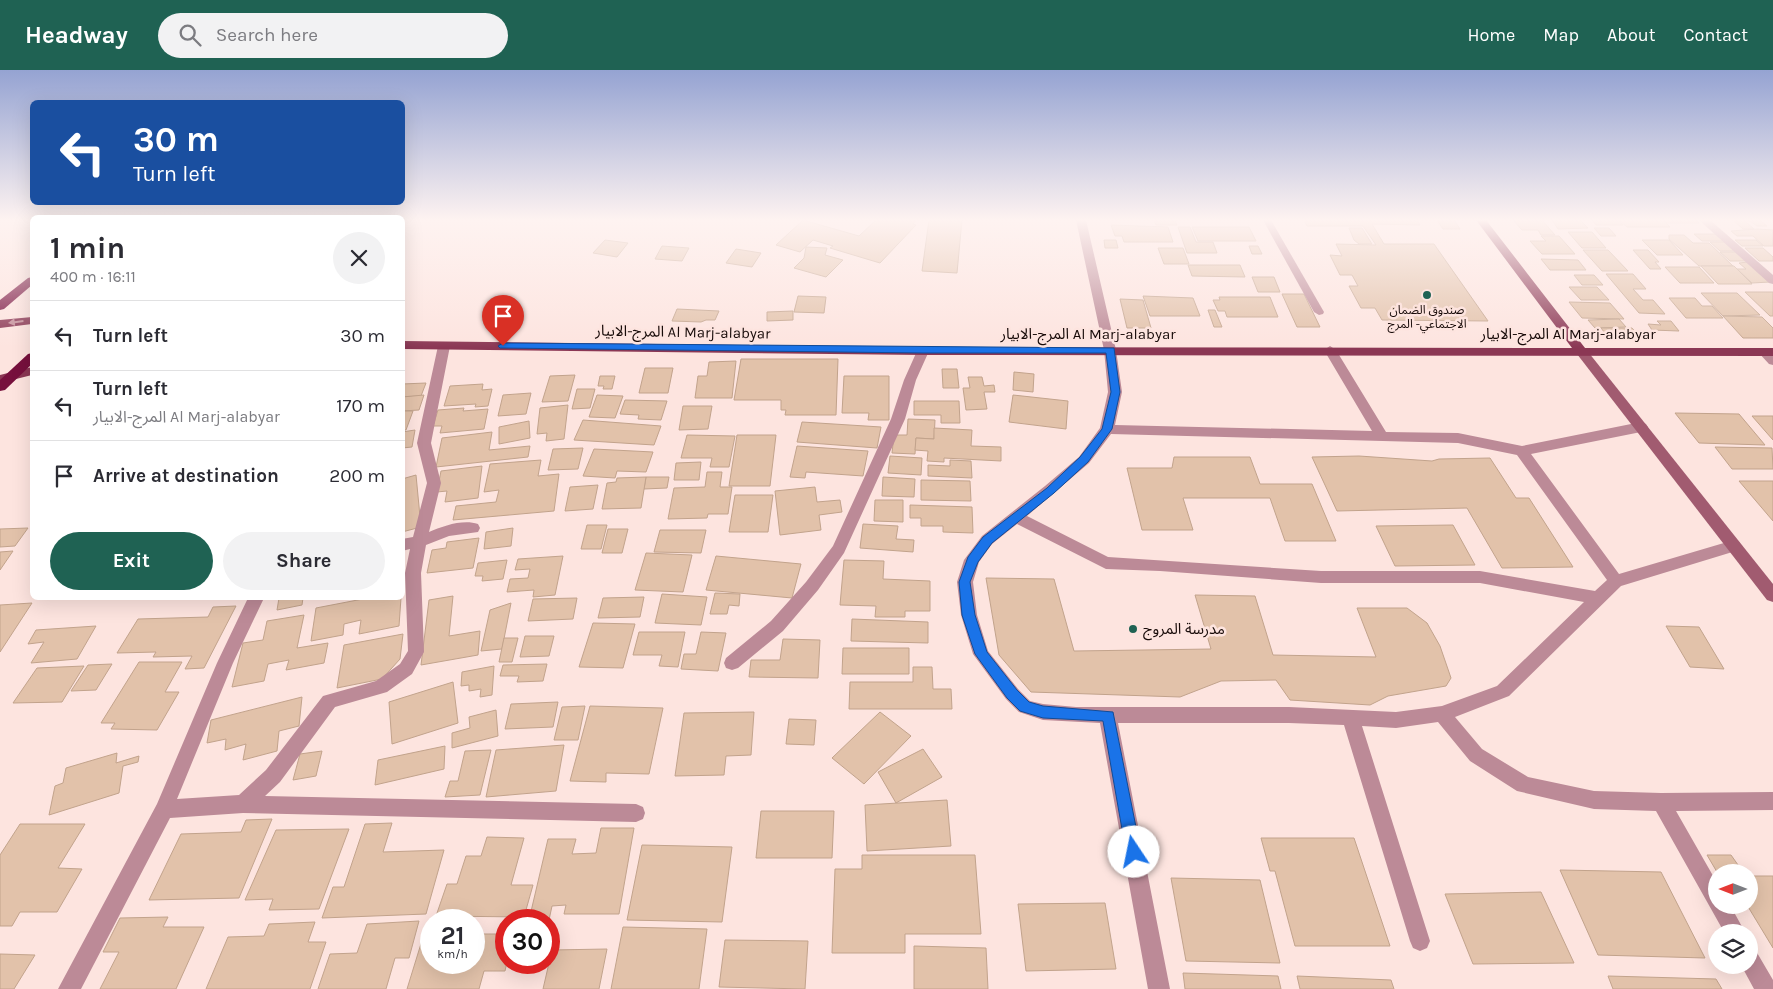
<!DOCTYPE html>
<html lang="en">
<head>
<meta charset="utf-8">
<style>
	body { margin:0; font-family:Karla,"Noto Sans Arabic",sans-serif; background:#f2f2f3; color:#2b2b33; height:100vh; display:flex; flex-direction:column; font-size:19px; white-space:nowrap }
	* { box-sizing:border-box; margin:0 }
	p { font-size:16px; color:#7c7c81 }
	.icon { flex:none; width:28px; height:28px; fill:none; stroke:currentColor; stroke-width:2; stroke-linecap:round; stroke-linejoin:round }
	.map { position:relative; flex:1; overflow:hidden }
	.drawer { position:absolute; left:30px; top:145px; width:375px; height:385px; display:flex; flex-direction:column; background:#fff; border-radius:8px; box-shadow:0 5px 20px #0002 }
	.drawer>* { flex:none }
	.banner { position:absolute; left:30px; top:30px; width:375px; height:105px; border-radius:8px; box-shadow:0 5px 20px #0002; background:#1a4fa0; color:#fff; overflow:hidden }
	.needle { width:32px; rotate:270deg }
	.fabs { position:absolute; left:1708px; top:794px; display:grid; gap:10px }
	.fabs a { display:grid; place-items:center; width:50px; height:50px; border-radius:50%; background:#fff; box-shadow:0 5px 20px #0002; font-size:25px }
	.speed { position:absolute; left:420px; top:839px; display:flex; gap:10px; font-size:25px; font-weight:700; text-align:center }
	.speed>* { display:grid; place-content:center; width:65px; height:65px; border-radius:50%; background:#fff; box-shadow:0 5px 20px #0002; line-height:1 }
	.speed small { font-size:12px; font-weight:400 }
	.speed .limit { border:8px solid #d22; background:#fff; color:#111 }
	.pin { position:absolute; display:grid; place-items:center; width:42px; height:42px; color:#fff; margin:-51px -21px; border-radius:50% 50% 50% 0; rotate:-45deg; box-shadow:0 0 5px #0007 }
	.pin .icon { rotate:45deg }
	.me { position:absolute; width:55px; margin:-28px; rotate:349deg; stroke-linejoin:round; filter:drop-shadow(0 0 4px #0008) }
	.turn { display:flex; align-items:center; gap:18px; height:105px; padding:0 20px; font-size:22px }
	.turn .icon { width:65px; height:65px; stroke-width:2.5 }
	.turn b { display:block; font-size:35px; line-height:42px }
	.round { display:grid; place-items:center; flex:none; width:52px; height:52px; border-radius:26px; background:#f2f2f3 }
	.head { display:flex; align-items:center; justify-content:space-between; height:85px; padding:0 20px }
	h1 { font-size:30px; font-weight:700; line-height:38px }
	.primary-button { display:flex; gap:10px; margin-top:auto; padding:10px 20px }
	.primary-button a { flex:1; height:58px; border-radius:30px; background:#1f6253; color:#fff; font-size:20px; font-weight:700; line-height:58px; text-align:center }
	.primary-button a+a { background:#f2f2f3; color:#2b2b33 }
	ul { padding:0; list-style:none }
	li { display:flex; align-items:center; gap:15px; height:70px; padding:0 20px; border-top:1px solid #e1e1e2 }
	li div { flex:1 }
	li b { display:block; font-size:19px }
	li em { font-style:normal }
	header { display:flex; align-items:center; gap:30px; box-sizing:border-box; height:70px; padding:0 25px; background:#1f6253; color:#fff }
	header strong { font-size:24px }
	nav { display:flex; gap:28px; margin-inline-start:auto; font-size:18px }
	.search { width:350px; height:45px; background:#f2f2f3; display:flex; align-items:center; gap:12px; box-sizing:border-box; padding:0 18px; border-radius:28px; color:#7c7c81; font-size:19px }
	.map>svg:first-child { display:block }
	.building { fill:#e2c2aa; stroke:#c2a38c }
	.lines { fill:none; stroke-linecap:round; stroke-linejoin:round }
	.lane { fill:#bc8a97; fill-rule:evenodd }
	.street { fill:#bc8a97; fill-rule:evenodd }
	.secondary { fill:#a15b70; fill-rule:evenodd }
	.primary { fill:#8b3754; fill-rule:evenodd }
	.highway { fill:#77103d; fill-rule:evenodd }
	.oneway { fill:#c48e9a }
	.route { fill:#1a73e8; stroke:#114b97 }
	.poi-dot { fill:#1f6253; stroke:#fde4df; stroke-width:2 }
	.labels { text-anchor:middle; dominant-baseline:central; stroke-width:5; stroke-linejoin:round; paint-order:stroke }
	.far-poi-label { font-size:12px; fill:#180b09; stroke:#fde4df }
	.street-label { font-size:15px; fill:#180b09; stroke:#fde4df }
	.poi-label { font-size:15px; fill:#180b09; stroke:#fde4df; text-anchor:start }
</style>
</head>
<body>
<header>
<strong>Headway</strong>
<div class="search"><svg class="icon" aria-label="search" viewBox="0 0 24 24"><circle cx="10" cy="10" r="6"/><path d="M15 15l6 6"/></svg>Search here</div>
<nav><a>Home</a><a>Map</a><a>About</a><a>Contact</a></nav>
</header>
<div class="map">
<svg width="1773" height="919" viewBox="0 0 1773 919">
	<rect width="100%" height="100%" fill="#fde4df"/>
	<g class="building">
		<polygon points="803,150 859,166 876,150 916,150 913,154 916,155 880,193 830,178 833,176 813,170 800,182 776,175"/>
		<polygon points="929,150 962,150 957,203 922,201"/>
		<polygon points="1154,150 1175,150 1177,155 1156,155"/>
		<polygon points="1304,150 1417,150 1420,155 1372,154 1384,174 1434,174 1488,251 1382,250 1375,238 1361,238 1349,216 1358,216 1352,205 1340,205 1330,185 1342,186 1336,174 1376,175 1363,156 1307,156"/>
		<polygon points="1437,150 1454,150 1460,159 1443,159"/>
		<polygon points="1513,150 1542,150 1555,165 1541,165 1538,160 1522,160"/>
		<polygon points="1552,150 1580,150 1588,158 1558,159"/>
		<polygon points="1592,150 1618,150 1623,155 1596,155"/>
		<polygon points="1619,150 1663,150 1670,157 1627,157"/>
		<polygon points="1664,150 1696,150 1699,153 1667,153"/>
		<polygon points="1733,150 1760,150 1767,156 1757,156 1750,151 1745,151 1754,159 1743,159"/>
		<polygon points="1111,155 1168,157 1173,172 1124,172 1122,166 1115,166"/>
		<polygon points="1178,157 1190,157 1196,172 1213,172 1217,183 1187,183"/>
		<polygon points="1192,157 1249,157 1256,171 1198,171"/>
		<polygon points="1349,158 1362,158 1372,174 1359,174 1354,170"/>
		<polygon points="1594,158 1609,158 1616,166 1601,166"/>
		<polygon points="1757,159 1773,160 1773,176 1764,176 1753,166 1737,166 1731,161"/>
		<polygon points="1568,162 1592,162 1606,178 1582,178"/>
		<polygon points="1694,164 1718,164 1726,171 1702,171"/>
		<polygon points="1669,165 1684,165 1693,173 1709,173 1733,196 1699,196 1669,169"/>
		<polygon points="1541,166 1559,166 1575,184 1542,184 1530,171 1546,171"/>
		<polygon points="605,170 628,173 617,187 593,183"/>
		<polygon points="1104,170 1116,170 1118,178 1105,178"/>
		<polygon points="1642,170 1669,170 1683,185 1657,185"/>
		<polygon points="1735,170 1756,170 1763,176 1742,176"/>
		<polygon points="1710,172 1727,172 1737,181 1720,181"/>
		<polygon points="662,176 689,178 682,191 655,189"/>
		<polygon points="1249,176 1258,176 1262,184 1252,184"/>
		<polygon points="806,177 827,178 825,185 843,190 826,207 794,198 804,188"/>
		<polygon points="1158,178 1183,178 1189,194 1164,194"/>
		<polygon points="1745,178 1763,178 1773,187 1773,191 1759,191"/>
		<polygon points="736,179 761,183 752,197 726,193"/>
		<polygon points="1583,180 1608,180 1628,201 1602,201"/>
		<polygon points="1633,180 1648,180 1659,192 1655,192 1661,199 1650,199"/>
		<polygon points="1720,182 1738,182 1748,191 1730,191"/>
		<polygon points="1541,189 1578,190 1586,200 1550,200"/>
		<polygon points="1748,192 1770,212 1752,213 1737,199 1746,199 1739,193"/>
		<polygon points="1188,195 1240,195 1245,207 1192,206"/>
		<polygon points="1701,196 1734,196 1752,214 1718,214"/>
		<polygon points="1665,197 1699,197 1714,213 1680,213"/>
		<polygon points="1606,204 1633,204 1646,219 1633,219 1643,230 1653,230 1665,244 1639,243"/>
		<polygon points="1574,205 1594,205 1603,215 1582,215"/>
		<polygon points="1252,207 1274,207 1280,222 1258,222"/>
		<polygon points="1569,217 1597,217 1609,230 1581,230"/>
		<polygon points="1745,222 1773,222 1773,246 1770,246"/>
		<polygon points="1701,223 1737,223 1760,245 1723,246"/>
		<polygon points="1282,224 1304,224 1320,257 1297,257"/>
		<polygon points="798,226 826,227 824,243 794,242"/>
		<polygon points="1143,226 1193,228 1200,246 1150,246"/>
		<polygon points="1219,227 1270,227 1278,247 1227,247 1225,241 1218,241 1213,230 1220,230"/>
		<polygon points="1669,228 1695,228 1702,236 1712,236 1723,248 1686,248"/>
		<polygon points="1120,229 1143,230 1151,258 1127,258"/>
		<polygon points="1569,232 1610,233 1624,249 1582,248"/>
		<polygon points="677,239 719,241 715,250 706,250 701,252 672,251"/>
		<polygon points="1208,240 1215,240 1222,257 1214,257"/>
		<polygon points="793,241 793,250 767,251 767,242"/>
		<polygon points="1723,246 1762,247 1773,258 1773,268 1743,268"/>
		<polygon points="1619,249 1626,257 1595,258 1588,250"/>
		<polygon points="1657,251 1671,251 1679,261 1652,260 1648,254 1661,255"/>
		<polygon points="1601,258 1632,258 1639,266 1608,267"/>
		<polygon points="741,289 838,289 836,345 785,345 786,340 781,340 781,330 734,330"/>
		<polygon points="736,291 732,328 695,328 698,306 707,306 709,292"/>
		<polygon points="645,298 673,298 668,323 639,323"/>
		<polygon points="942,299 957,299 959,318 943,318"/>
		<polygon points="1014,302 1034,304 1033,322 1013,320"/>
		<polygon points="575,305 568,331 542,332 550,306"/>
		<polygon points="600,306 615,306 612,319 603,319 604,316 598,316"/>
		<polygon points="844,306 889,306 889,350 868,350 869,343 842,343"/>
		<polygon points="968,307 982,307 984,316 994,315 995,322 984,322 987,339 966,340 963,318 970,318"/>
		<polygon points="426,313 421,326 402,327 402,314"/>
		<polygon points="483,314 482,320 492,319 488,336 475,337 476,334 444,336 450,316"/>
		<polygon points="577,319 595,319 590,338 572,339"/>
		<polygon points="531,323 526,344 498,346 503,325"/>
		<polygon points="424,325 419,340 402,341 402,327"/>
		<polygon points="597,325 623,326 615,348 589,347"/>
		<polygon points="1013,325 1068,331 1066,359 1009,352"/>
		<polygon points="625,330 667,331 661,350 638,349 639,345 620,344"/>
		<polygon points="914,331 959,331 960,353 941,353 941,345 914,345"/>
		<polygon points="568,335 564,369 546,371 547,363 537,364 540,338"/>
		<polygon points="683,336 712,336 708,359 679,360"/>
		<polygon points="464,338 463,341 488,339 484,359 440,363 442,356 433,356 438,340"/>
		<polygon points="402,341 413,341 406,360 402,360"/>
		<polygon points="1675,343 1739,344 1765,375 1699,373"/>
		<polygon points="1752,346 1773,346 1773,370"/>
		<polygon points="908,349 935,350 934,369 916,368 915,384 892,383 894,365 907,365"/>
		<polygon points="583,350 661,356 654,375 574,370"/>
		<polygon points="529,351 530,368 499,374 499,357"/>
		<polygon points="802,352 881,357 877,378 797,372"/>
		<polygon points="934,358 972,360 971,376 1001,377 1001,391 944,388 944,392 927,391 928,381 915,380 916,368 934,369"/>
		<polygon points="415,360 412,377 402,378 402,362"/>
		<polygon points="492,362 489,380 530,376 528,387 436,397 442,368"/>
		<polygon points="687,365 735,366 729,397 710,397 712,388 681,388"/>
		<polygon points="737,365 776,365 770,416 729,416"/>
		<polygon points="797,376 868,381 863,406 806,402 805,408 790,407"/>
		<polygon points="1715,377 1772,378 1773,399 1732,399"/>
		<polygon points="583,378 578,399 548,400 553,379"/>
		<polygon points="594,379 653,382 646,402 617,401 615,408 583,406"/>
		<polygon points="890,386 922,388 921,405 888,403"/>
		<polygon points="1359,386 1432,391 1439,389 1490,388 1516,428 1529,428 1573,497 1502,498 1467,438 1337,441 1312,387"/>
		<polygon points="1174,387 1250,387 1260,414 1312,414 1336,471 1285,471 1270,428 1183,428 1193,460 1142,460 1127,398 1172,398"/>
		<polygon points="541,390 538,406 559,404 554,441 453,450 456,436 496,432 499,420 484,422 490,394"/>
		<polygon points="950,390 971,391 972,408 928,406 928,395 950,396"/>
		<polygon points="701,392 699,410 674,410 676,393"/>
		<polygon points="482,396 478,428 445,432 447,421 437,422 441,401"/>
		<polygon points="707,402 722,402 720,417 732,417 728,444 708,444 707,448 668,449 674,418 705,417"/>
		<polygon points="416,405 421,457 402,462 402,409"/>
		<polygon points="646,407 669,407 667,418 644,419"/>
		<polygon points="646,407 641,438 602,439 607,413 616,412 617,408"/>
		<polygon points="883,407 915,409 914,427 882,426"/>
		<polygon points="921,410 970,411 971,431 921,430"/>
		<polygon points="1739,411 1773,411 1773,451"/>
		<polygon points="598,415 593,439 565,441 570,417"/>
		<polygon points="815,417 817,432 840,430 842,442 819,445 821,460 780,465 775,421"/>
		<polygon points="735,425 773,425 768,462 729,462"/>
		<polygon points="875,430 903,430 903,452 874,451"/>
		<polygon points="910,435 972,437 973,463 943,462 943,456 921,456 921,448 910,448"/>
		<polygon points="863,454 898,456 896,469 914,470 913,482 860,478"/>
		<polygon points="587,455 607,455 601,479 581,479"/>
		<polygon points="1453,455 1475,495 1395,496 1376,456"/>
		<polygon points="28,458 15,476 0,477 0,459"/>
		<polygon points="513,458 511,476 484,479 486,462"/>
		<polygon points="608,459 628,459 622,483 602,483"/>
		<polygon points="660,460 706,460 701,483 654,482"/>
		<polygon points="479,468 473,498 427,503 432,480 446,478 447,472"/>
		<polygon points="13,481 0,500 0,482"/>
		<polygon points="646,483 692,485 683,522 635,520"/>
		<polygon points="563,486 555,525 533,527 534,520 507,522 510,509 528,508 530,499 515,500 518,489"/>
		<polygon points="716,486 801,494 792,528 706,520"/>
		<polygon points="507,490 503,509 482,511 483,506 475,506 478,493"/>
		<polygon points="844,490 884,491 883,509 930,511 930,541 905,541 905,547 875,547 876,536 840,535"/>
		<polygon points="986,508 1054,509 1074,581 1211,579 1195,525 1255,526 1273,585 1376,587 1357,538 1407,538 1427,553 1440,576 1451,608 1446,616 1388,626 1370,635 1290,630 1276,610 1221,611 1180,627 1031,622 999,585"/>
		<polygon points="715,523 740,524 739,536 729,535 727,544 710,544"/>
		<polygon points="662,524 707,527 701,555 655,553"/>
		<polygon points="453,526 449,566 480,561 478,585 421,595 429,530"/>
		<polygon points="644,527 640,547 598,548 603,528"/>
		<polygon points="279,528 303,528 302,535 277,540"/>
		<polygon points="368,528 401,528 399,556 359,564 361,550 344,554 343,565 311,571 316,538"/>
		<polygon points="577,528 573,549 528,551 533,529"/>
		<polygon points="32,533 0,582 0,535"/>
		<polygon points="511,533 502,579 481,581 490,540"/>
		<polygon points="236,536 204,598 185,599 192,586 153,587 156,582 117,583 138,549 208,547 213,537"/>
		<polygon points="304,545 297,578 328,573 324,593 286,600 289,590 268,594 264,611 232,617 243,573 263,570 267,551"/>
		<polygon points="852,549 928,552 928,573 851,571"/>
		<polygon points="593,553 635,554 623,598 579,597"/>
		<polygon points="96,556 77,589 31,593 44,572 28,574 36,560"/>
		<polygon points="1666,556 1699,557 1724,599 1690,597"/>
		<polygon points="639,562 685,562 678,597 659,596 662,585 633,585"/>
		<polygon points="701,562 726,563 718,601 681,599 684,584 696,584"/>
		<polygon points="403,564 400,589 382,609 337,618 344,575"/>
		<polygon points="525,566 554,566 549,586 520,587"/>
		<polygon points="504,568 518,568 512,592 499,592"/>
		<polygon points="783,569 820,570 818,608 749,607 751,590 780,590"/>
		<polygon points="843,578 909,578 909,604 842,604"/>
		<polygon points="139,592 182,592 165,622 179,622 157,660 111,659 115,653 101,653"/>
		<polygon points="112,594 96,620 71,621 88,595"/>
		<polygon points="547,594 543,611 517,612 519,606 500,606 503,595"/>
		<polygon points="84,596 62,632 13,633 37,598"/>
		<polygon points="494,596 492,625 480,627 481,619 469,621 469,615 461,616 462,602"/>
		<polygon points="913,597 932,597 933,619 951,619 952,639 849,639 850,612 913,612"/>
		<polygon points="453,612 458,653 392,674 389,632"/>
		<polygon points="302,627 299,656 279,661 277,681 243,690 246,674 225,680 226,669 207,673 211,650"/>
		<polygon points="558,632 553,657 505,659 511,634"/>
		<polygon points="585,636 578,670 554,670 562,637"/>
		<polygon points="590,636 663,638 649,704 606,703 606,712 570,711"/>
		<polygon points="496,640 498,666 452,678 452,663 470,658 469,647"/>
		<polygon points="754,642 751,685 726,686 724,705 675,706 684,643"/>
		<polygon points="880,642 911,666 864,714 832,688"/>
		<polygon points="789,649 816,650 814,675 786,674"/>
		<polygon points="564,675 556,721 486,727 496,680"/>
		<polygon points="445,676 444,699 375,715 378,690"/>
		<polygon points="923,679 942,707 896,733 878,702"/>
		<polygon points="491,680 480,725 445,727 450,711 458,711 465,681"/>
		<polygon points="322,681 316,706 293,710 300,684"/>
		<polygon points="117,683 116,693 139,686 138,692 123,696 119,723 49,745 55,716 63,713 66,698"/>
		<polygon points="947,730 951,776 867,781 865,735"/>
		<polygon points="761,741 834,741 832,788 756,788"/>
		<polygon points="272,749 239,828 149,830 181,764 241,762 246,750"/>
		<polygon points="392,753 383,782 444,780 426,844 322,848 333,817 344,817 365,754"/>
		<polygon points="20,754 85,754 58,798 82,799 57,842 20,842 12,856 0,856 0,785"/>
		<polygon points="601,758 634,758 619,844 564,844 566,835 552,836 549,850 529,850 548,769 576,769 572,784 596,783"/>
		<polygon points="349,759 319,839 269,840 273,829 245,830 276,760"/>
		<polygon points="487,767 524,768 511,815 533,815 524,847 436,846 447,814 457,814 466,786 481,786"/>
		<polygon points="1261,768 1354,768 1390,876 1295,876 1275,801 1270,801"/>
		<polygon points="642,775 732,777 722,852 627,850"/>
		<polygon points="862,785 975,785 981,864 905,864 905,883 832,883 835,799 862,799"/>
		<polygon points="1707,785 1731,785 1743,802 1717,802"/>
		<polygon points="1560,800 1661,802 1705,888 1598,885"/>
		<polygon points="1749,806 1773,806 1773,878 1747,835 1749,835"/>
		<polygon points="1171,808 1260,810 1280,893 1186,891"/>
		<polygon points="1541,822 1574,893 1473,894 1445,824"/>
		<polygon points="1105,833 1116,899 1026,901 1018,834"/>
		<polygon points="168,847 163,857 204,857 176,919 100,919 119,882 103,882 120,848"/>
		<polygon points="419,851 409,888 395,888 386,919 318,919 330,884 357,883 367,854"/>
		<polygon points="315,852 308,872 326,872 310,919 206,919 228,867 264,866 269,854"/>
		<polygon points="623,857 707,859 699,919 611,919"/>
		<polygon points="424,864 431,864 431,892 474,892 474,864 506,864 507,892 505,901 484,901 479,919 407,919"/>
		<polygon points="725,870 808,871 805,919 719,917"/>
		<polygon points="914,876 986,878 988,919 914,919"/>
		<polygon points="607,879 599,919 543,919 552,880"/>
		<polygon points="0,884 35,885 14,919 0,919"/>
		<polygon points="1183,903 1278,906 1281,919 1185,919"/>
		<polygon points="1297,906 1391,910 1394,919 1300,919"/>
		<polygon points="1608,906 1716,909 1722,919 1613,919"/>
	</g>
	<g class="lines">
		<polygon class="lane" points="1263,150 1271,150 1324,242 1323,244 1319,245 1314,242"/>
		<g class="street">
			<path d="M1076 150H1086L1116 280 1122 322 1115 355 1372 361 1324 280 1330 276 1336 280 1386 362 1458 363 1522 376 1641 352 1646 354 1648 357 1646 360 1641 362 1531 384 1619 504 1734 470 1739 472 1742 476 1739 480 1621 516 1509 626 1455 647 1482 679 1528 707 1594 721 1661 723 1773 722V740L1676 741 1716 811V835H1730L1745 862H1724L1656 741 1594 739 1517 721 1470 691 1438 652 1396 658 1362 656 1430 871 1427 878 1420 881 1413 878 1410 871 1344 655 1289 653H1118L1170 919H1148L1100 653 1043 650 1019 642 1006 629 973 584 961 545 957 512 964 490 982 466 1045 416 1079 387 1100 358 1108 322 1104 280ZM1111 364 1458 373 1517 385 1607 510 1595 521 1480 501H1321L1108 487 1027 446 1089 393ZM1017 454 1106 499 1160 501 1321 513H1480L1584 532 1497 616 1442 636 1396 642 1289 637H1076L1043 634 1030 631 1018 619 988 581 977 545 973 512 979 492 992 474Z"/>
			<polygon points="1699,150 1710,150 1773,205 1773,214 1769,213"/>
			<path d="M444 272 450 276 431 373 441 413 429 462C443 456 463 449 478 454L480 458 478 462 449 466 426 475 421 503 424 582 412 604 387 622 335 637 280 712 265 726 636 734 643 737 645 743 643 749 636 752 243 743 170 748 81 919H58L157 734 217 593 248 528H264L233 593 177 729 239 725 266 700 323 626 376 611 400 594 408 581 405 503 410 479 402 481V469L413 467 427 413 417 373 438 276Z"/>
			<polygon points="923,277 929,281 916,310 905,349 844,483 818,520 783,561 738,598 732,600 726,598 724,593 726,588 771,551 806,512 833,476 891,349 904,310 917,281"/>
			<polygon points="1764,278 1773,284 1773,295 1769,294 1758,282"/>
			<polygon points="1749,878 1756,881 1773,910 1773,919 1754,919 1741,895 1749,895"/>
		</g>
		<polygon class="secondary" points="1581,277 1585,278 1773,514 1773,532 1767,530 1577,284 1575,281"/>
		<g class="primary">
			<polygon points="1476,150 1486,150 1585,278 1773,278 1773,286 923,285 402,279 402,271 923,277 1572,278"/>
			<polygon points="32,247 32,254 0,258 0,250"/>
			<polygon points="32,297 32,305 0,313 0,305"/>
		</g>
		<g class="highway">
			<polygon points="32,207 32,215 4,239 0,240 0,230 28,208"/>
			<polygon points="32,283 32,294 5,320 0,321 0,310 28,284"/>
		</g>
	</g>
	<defs><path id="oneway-solid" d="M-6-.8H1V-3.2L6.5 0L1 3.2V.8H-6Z" transform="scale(1.25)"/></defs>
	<use class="oneway" href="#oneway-solid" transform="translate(16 252) rotate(173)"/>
	<linearGradient id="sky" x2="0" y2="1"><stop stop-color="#95a3d2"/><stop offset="0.54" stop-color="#fef3f1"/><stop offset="1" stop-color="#fef3f1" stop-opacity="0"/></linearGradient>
	<rect width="1773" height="278" fill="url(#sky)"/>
	<polygon class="route" points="503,273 1114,278 1120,322 1112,359 1088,392 1054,423 992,473 978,492 970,512 975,545 987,582 1017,620 1029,632 1043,636 1113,642 1141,782 1139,787 1134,789 1128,787 1126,782 1103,651 1043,648 1020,641 1007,628 975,584 962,545 959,512 968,487 983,467 1047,418 1080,387 1102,359 1111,322 1106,283 923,283 500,278 498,276"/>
	<g class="poi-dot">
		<circle cx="1427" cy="225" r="5"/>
		<circle cx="1133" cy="559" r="5"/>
	</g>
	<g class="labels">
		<g class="far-poi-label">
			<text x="1427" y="240">صندوق الضمان<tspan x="1427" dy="14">الاجتماعي- المرج</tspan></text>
		</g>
		<g class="street-label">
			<text transform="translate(683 262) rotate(1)">المرج-الابيار Al Marj-alabyar</text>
			<text x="1088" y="264">المرج-الابيار Al Marj-alabyar</text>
			<text x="1568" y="264">المرج-الابيار Al Marj-alabyar</text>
		</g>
		<g class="poi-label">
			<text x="1143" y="559">مدرسة المروج</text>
		</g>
	</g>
</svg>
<div class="fabs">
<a><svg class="needle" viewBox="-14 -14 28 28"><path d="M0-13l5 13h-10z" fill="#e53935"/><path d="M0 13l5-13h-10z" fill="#7c7c81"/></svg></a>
<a><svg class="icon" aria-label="layers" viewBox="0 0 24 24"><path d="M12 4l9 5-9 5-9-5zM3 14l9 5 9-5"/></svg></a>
</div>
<div class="speed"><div>21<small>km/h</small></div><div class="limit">30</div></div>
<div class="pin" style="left:503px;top:276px;background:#d93025"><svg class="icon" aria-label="arrive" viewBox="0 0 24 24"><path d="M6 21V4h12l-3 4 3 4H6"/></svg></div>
<svg class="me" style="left:1134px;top:782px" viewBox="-20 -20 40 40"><circle r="19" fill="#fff"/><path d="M0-13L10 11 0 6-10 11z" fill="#1a73e8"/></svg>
<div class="banner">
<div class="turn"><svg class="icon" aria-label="left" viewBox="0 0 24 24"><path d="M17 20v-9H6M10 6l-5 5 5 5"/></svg><div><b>30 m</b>Turn left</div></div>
</div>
<section class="drawer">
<div class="head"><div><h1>1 min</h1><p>400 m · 16:11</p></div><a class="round"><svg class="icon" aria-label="close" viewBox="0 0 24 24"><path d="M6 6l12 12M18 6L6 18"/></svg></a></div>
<ul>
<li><svg class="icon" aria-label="left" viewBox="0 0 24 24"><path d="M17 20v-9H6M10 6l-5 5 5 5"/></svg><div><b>Turn left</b></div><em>30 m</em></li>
<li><svg class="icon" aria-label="left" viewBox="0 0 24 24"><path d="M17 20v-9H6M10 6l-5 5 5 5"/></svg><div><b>Turn left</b><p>المرج-الابيار Al Marj-alabyar</p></div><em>170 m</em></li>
<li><svg class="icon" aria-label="arrive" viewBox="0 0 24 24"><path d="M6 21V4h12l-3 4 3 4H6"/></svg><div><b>Arrive at destination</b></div><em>200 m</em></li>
</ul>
<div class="primary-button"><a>Exit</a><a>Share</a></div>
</section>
</div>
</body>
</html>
